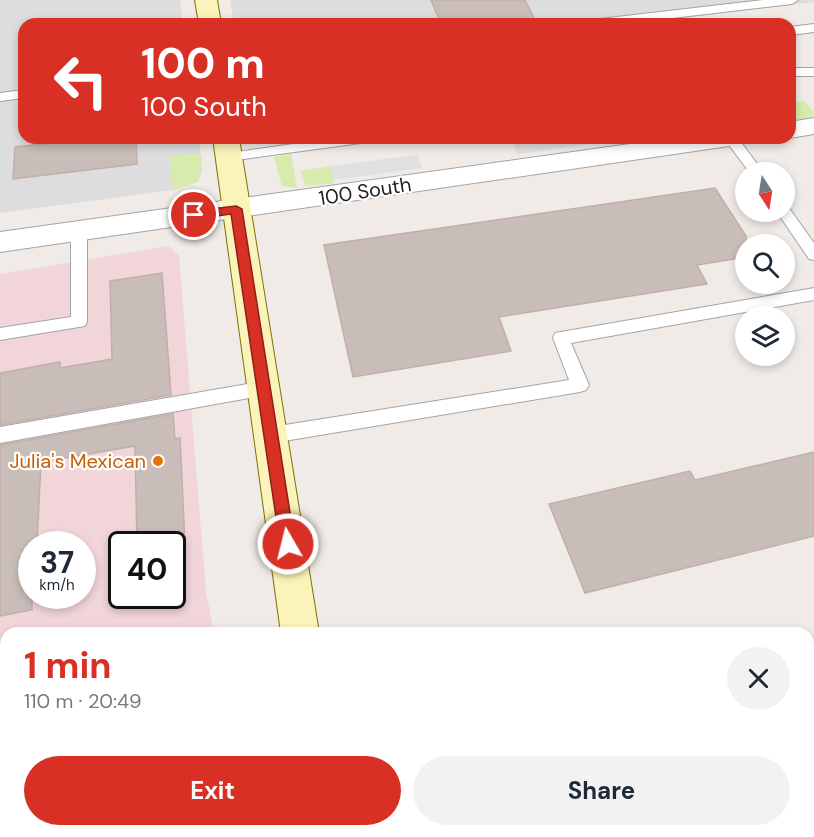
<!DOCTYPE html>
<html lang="en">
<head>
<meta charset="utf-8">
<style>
	body { margin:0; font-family:"DM Sans",sans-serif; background:#f2f2f3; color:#1f2937; height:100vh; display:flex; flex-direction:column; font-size:22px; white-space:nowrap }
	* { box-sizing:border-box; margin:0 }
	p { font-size:20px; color:#747a83 }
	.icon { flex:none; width:33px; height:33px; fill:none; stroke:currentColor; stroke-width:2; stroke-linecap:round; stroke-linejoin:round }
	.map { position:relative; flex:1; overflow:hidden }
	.panel { position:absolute; left:0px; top:627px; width:814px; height:210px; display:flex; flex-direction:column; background:#fff; border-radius:18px 18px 0 0; box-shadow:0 3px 9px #0003 }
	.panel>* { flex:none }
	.guide { position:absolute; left:18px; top:18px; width:778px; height:126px; border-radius:18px; box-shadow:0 3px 9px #0003; background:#d93025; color:#fff; overflow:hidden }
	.needle { width:39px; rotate:168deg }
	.buttons { position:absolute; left:735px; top:162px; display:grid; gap:12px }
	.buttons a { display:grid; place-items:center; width:60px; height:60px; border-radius:50%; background:#fff; box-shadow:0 3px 9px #0003; font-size:30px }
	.speed { position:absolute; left:18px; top:531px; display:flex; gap:12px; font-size:30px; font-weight:700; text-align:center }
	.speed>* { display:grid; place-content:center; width:78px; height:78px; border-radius:50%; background:#fff; box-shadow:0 3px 9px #0003; line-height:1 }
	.speed small { font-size:15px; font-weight:400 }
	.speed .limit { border:3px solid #111; border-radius:9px; background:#fff; color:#111 }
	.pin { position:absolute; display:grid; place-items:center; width:51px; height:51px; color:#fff; margin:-26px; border:3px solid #fff; border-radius:50%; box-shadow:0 2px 6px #0007 }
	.me { position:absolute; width:66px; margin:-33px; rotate:352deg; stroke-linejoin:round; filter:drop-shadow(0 0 4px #0008) }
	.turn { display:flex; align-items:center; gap:21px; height:126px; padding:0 24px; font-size:27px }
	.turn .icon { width:78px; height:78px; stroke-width:2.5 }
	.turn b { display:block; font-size:42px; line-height:51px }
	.round { display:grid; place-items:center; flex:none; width:63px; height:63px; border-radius:32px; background:#f2f2f3 }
	.head { display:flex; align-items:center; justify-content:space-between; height:102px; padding:0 24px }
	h1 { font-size:36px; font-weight:700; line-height:45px; color:#d93025 }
	.button { display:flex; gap:12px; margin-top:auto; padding:12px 24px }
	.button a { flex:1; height:69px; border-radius:36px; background:#d93025; color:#fff; font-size:24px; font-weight:700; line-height:69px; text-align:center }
	.button a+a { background:#f2f2f3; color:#1f2937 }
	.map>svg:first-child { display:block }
	.residential { fill:#dedddd }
	.commercial { fill:#f1d5d9; fill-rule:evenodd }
	.grass { fill:#d6ebac }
	.parking { fill:#e0e0e0 }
	.building { fill:#c8bdb9; stroke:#c2afa8; stroke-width:1.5 }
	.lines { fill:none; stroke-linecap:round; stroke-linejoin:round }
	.lane-casing { stroke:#a4a4a4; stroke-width:2 }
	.street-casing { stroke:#a4a4a4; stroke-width:2 }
	.secondary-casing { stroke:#7a7203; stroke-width:2 }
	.lane { fill:#fff; fill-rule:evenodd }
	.street { fill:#fff; fill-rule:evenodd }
	.secondary { fill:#faf3ba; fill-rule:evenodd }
	.route { fill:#d93025; stroke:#8d1f18; stroke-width:1.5 }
	.food-dot { fill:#e8710a; stroke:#fff; stroke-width:2 }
	.labels { text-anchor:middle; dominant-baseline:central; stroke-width:4.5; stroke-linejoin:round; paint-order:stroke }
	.street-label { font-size:20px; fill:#202020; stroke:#fff }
	.food-label { font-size:20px; fill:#c56008; stroke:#fff; text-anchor:end }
</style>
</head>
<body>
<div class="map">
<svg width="814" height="837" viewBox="0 0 814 837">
	<rect width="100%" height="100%" fill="#f0ebe6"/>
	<g class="residential">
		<polygon points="0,0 180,0 183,24 24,24 24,138 199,138 202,171 198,182 173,190 0,213"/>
		<polygon points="230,0 814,0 814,2 632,24 234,24"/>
	</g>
	<path class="commercial" d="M169 246 179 256 206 592 214 633H6V831H266L267 837H0V274ZM32 544H82V596H32ZM122 544H172V596H122Z"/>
	<g class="grass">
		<polygon points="805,101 813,112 813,117 791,122 790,103"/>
		<polygon points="291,153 297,188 282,186 274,157"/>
		<polygon points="194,154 202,156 198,182 173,190 170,157"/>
		<polygon points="330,166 334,183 305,186 301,171"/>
		<polygon points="6,798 6,831 213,831 213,837 0,837 0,800"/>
	</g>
	<g class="parking">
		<polygon points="540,138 632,138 517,154 513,142"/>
		<polygon points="418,155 422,168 333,180 330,166"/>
		<polygon points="814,715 814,837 455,837 453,831 808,831 808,716"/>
	</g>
	<g class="building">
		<polygon points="431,0 525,0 537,24 441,24"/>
		<polygon points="102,138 136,138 137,164 13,179 15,147"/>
		<polygon points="715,188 746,236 746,257 697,265 707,284 499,317 511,351 353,377 324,245"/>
		<polygon points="162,273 171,395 0,425 0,373 60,362 60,368 112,359 110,281"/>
		<polygon points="173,414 175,439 180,438 185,544 137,544 135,446 41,462 37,544 32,544 32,610 0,616 0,445"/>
		<polygon points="814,452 814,536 585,593 549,504 690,471 695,480"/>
	</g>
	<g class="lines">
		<defs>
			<g id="lane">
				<polygon points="763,0 798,0 792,4 621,24 585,24 591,20"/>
				<polygon points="814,24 814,32 790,35 790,27"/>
				<rect x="790" y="68" width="24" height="8"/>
				<polygon points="24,90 24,98 0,101 0,93"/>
				<polygon points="336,138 375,138 368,142 229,161 222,157 229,153"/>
				<polygon points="724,138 738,138 763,172 749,172"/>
				<polygon points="784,207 789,208 814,243 814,260 809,259 777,212 784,212"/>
				<polygon points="79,226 87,231 87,322 85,326 0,340 0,328 71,317 71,231"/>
				<polygon points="814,288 814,300 571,343 589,385 586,390 580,392 272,443 266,440 263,435 266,430 272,427 569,380 553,338 555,333"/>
				<polygon points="265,381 271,383 274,388 271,393 265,395 0,443 0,427"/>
				<polygon points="814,742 814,766 808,766 808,743"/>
				<polygon points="456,831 504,831 502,837 454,837"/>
			</g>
			<g id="street">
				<polygon points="814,118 814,134 790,138 790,122"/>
				<polygon points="673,138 742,138 738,144 729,146 0,252 0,232"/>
				<polygon points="6,668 6,708 0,710 0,670"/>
			</g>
			<g id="secondary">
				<polygon points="195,0 217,0 221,24 199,24"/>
				<polygon points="213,138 239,138 319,633 281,633"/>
				<rect x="285" y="831" width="44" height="6"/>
				<polygon points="336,831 380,831 381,837 337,837"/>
			</g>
		</defs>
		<use href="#lane" class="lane-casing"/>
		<use href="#street" class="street-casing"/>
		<use href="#secondary" class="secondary-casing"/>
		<use href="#lane" class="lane"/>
		<use href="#street" class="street"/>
		<use href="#secondary" class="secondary"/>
	</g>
	<polygon class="route" points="236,206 242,209 295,544 288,550 280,544 231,214 194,219 188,215 194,211"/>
	<circle class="food-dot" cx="158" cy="461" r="6"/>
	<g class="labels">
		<g class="street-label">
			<text transform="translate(365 191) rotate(-9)">100 South</text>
		</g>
		<g class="food-label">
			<text x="146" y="461">Julia's Mexican</text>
		</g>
	</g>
</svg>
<div class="buttons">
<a><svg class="needle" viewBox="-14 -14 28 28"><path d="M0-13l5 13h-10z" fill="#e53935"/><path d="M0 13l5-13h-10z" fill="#747a83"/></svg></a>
<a><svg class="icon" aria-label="search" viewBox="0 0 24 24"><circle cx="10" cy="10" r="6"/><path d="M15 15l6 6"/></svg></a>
<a><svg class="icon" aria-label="layers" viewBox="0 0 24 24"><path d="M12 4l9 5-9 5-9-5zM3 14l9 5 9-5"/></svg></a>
</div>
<div class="speed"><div>37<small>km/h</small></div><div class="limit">40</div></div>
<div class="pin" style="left:194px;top:215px;background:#d93025"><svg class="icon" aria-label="arrive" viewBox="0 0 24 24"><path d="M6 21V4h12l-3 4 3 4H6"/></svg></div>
<svg class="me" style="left:288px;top:544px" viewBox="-20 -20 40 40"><circle r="17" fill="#d93025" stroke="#fff" stroke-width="3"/><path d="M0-11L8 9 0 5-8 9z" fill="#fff"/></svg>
<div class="guide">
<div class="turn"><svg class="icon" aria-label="left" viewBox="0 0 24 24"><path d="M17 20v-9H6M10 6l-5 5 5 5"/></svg><div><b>100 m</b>100 South</div></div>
</div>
<section class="panel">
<div class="head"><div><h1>1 min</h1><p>110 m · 20:49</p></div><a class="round"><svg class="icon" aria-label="close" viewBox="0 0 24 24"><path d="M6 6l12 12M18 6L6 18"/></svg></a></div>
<div class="button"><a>Exit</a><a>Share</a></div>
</section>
</div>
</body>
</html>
